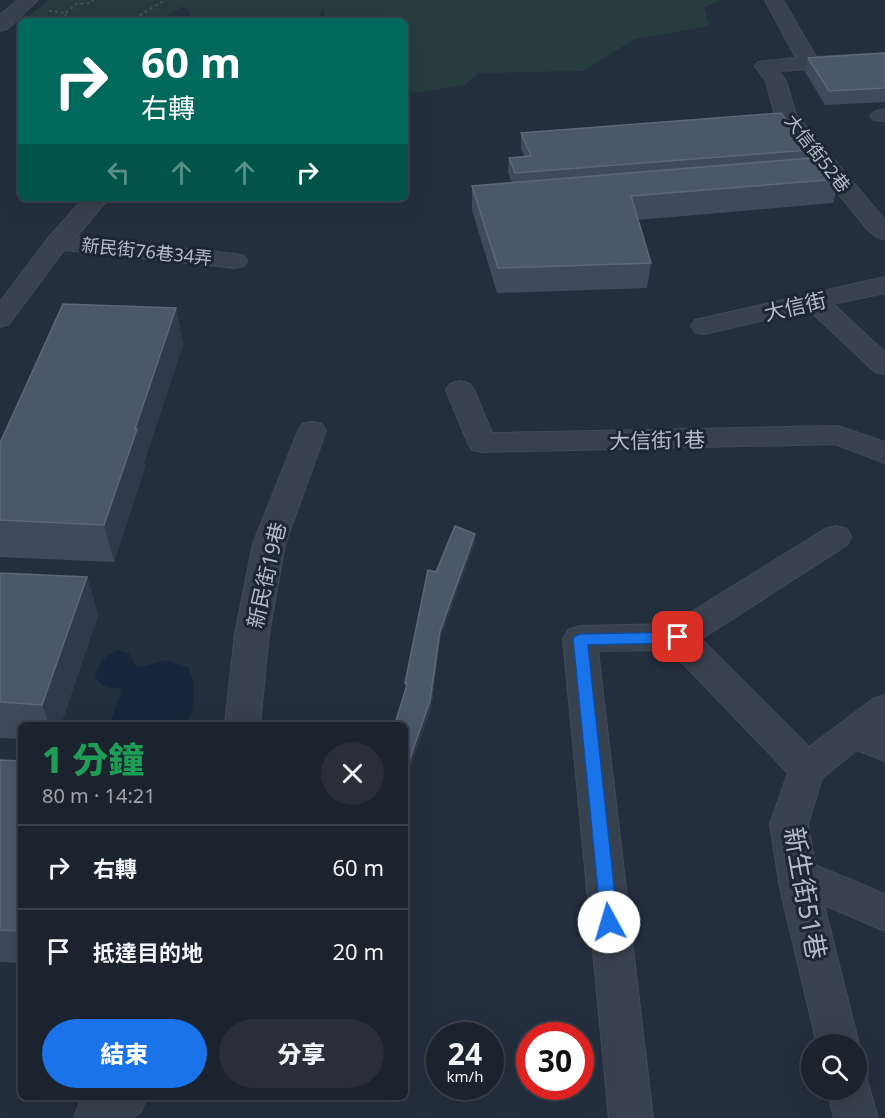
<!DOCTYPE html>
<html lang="zh-TW">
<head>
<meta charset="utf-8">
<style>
	body { margin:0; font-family:"Noto Sans","Noto Sans TC",sans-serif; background:#282f3a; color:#f1f3f6; height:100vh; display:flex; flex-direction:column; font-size:22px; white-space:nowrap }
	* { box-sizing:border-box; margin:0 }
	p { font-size:20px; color:#a0a4aa }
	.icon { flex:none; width:33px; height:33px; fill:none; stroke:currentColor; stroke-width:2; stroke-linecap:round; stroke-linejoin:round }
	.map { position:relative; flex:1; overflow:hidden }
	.panel { position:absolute; left:18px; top:722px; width:390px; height:378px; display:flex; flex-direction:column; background:#1b232e; border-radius:9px; box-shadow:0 6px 24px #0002,0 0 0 2px #39404a }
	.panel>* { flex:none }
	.top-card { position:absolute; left:18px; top:18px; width:390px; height:183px; border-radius:9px; box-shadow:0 6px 24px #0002,0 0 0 2px #39404a; background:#00695c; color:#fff; overflow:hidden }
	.buttons { position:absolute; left:801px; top:1034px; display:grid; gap:12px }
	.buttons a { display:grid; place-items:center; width:66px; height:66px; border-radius:50%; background:#1b232e; box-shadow:0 6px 24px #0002,0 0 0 2px #39404a; font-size:30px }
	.speed { position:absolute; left:426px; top:1022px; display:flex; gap:12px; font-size:30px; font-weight:700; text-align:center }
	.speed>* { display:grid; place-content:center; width:78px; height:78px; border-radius:50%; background:#1b232e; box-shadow:0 6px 24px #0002,0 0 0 2px #39404a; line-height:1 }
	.speed small { font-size:15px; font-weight:400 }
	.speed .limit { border:9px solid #d22; background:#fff; color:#111 }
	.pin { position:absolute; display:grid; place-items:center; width:51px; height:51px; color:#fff; margin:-26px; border-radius:12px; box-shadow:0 3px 9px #0006 }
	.me { position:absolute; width:66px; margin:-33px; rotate:354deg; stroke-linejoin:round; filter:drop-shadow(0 0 4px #0008) }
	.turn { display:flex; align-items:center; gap:21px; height:126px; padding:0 24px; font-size:27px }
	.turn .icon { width:78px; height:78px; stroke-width:2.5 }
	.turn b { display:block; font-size:42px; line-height:51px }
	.lanes { display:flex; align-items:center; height:57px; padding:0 24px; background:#0003; justify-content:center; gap:30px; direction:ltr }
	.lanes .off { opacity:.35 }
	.round { display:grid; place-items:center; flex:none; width:63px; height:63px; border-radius:32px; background:#282f3a }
	.head { display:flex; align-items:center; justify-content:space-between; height:102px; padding:0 24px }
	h1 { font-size:36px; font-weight:800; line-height:45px; color:#1e9e55 }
	.action { display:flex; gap:12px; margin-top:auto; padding:12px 24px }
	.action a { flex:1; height:69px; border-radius:36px; background:#1a73e8; color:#fff; font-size:24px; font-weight:800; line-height:69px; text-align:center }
	.action a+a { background:#282f3a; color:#f1f3f6 }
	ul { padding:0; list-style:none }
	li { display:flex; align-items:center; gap:18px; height:84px; padding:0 24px; border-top:2px solid #39404a }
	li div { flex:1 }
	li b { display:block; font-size:22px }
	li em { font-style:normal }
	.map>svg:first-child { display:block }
	.green { fill:#263c3f }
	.water { fill:#17263c }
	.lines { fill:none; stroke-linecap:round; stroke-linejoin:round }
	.street-casing { stroke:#414a57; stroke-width:2 }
	.path { stroke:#3f5557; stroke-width:2; stroke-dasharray:3 3; stroke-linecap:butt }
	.street { fill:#38414e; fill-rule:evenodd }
	.wall { fill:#3f4b5c }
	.shaded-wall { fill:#2f3b4b }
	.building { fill:#4b5868; stroke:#5c6777; stroke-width:1.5 }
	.route { fill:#1a73e8; stroke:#114b97; stroke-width:1.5 }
	.labels { text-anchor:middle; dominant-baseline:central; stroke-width:6; stroke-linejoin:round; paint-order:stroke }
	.far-street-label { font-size:18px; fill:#b4bcc9; stroke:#1d2633 }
	.street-label { font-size:21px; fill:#b4bcc9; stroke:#1d2633 }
	.near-street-label { font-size:26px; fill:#b4bcc9; stroke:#1d2633 }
</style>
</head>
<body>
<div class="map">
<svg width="885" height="1118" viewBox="0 0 885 1118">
	<rect width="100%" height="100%" fill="#242f3e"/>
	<polygon class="green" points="49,0 722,0 704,7 709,26 635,39 583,71 478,73 465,85 405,94 405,21 325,21 323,8 318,21 190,21 189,10 182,7 159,21 38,21 28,16"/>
	<path class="water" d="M117 650C136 653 128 658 138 668L166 660 188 667C197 687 196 705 186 724H112V717L121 693 120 688C107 689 100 687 95 675 99 662 105 656 117 650Z"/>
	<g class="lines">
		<defs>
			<g id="street">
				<polygon points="18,0 38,0 7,29 0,31 0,15"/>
				<polygon points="765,0 783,0 816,57 885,53 885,65 779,71 786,81 796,115 885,220 885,239 877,237 868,230 775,116 766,81 755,66 758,62 796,58"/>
				<polygon points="885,109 885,121 874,120 870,116 874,112"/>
				<polygon points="84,198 109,198 76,237 235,254 244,256 247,261 244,266 235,268 64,250 9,324 0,327 0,302 49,237"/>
				<polygon points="885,277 885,293 833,304 885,352 885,374 875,372 809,310 704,334 695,332 691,326 695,320"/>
				<polygon points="460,381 470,384 474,390 492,433 838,426 885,442 885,463 835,444 482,452 472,450 468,443 446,390 450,384"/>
				<polygon points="312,422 322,424 326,431 285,544 269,634 260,724 225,724 235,634 253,544 298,431 302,424"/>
				<polygon points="836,526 847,529 851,537 847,545 701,639 809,747 873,699 885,695 885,761 857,750 822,778 808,824 815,865 885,894 885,931 824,905 859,1044 856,1051 856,1044 817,1044 780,888 770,824 788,773 670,650 598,651 653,1118 609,1118 563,639 568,630 580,626 672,624 825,529"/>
				<polygon points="856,1070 865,1073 878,1118 834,1118 827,1089 856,1089"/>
				<polygon points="88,1096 147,1096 141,1112 132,1118 74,1118 80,1102"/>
			</g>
		</defs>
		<use href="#street" class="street-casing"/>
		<g class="path">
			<polyline points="49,11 66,13 65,17 88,21"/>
			<polyline points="66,13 76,4 90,3 93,0"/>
			<polyline points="129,21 166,0"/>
		</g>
		<use href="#street" class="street"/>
	</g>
	<g class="wall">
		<polygon points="885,53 885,102 825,105 805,72 808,58"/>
		<polygon points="521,133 809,150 807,159 839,179 833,203 638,220 651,263 647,288 497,293 472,210 472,186 512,183 508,172 509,158 524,156 521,148"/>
		<polygon points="176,308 183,344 144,462 145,467 114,562 0,557 0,443"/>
		<polygon points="475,534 475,542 440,639 431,709 408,772 405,771 405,724 397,721 406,691 405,683 436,572"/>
		<polygon points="0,573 87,577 98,615 61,724 21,724 21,739 0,738"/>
		<polygon points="0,760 21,761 21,963 0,962"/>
	</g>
	<g class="shaded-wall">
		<polygon points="176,308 183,344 144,462 145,467 114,562 104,525 135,429"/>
		<polygon points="475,534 475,542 440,639 431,709 408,772 408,764 440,631"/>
		<polygon points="87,577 98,615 61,724 49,724 42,705"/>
	</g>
	<g class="building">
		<polygon points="885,53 885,88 829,91 808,58"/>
		<polygon points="781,113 809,150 515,173 509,158 531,156 521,133"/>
		<polygon points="823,157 839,179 631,196 651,263 498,268 472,186"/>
		<polygon points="63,304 176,308 135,429 137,429 104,525 0,520 0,443"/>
		<polygon points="455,526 475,534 440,631 430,701 408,764 405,763 405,724 395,724 406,688 407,683 405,683 428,570 436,572"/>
		<polygon points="0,573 87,577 42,705 0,702"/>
		<polygon points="0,760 21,761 21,931 0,930"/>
	</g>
	<polygon class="route" points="678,632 683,633 685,637 683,641 678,643 588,645 618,922 616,928 609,930 603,928 601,922 573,639 575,636 580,634"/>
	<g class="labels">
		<g class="far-street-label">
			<text transform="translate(818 153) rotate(52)">大信街52巷</text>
			<text transform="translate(147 251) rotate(6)">新民街76巷34弄</text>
		</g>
		<g class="street-label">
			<text transform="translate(795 306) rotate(-13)">大信街</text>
			<text transform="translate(657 440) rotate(-1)">大信街1巷</text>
			<text transform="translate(266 575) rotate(-77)">新民街19巷</text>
		</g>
		<g class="near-street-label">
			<text transform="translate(806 893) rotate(80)">新生街51巷</text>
		</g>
	</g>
</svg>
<div class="buttons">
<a><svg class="icon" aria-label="search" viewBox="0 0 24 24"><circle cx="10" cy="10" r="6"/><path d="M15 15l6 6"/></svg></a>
</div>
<div class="speed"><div>24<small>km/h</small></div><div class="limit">30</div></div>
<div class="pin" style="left:678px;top:637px;background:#d93025"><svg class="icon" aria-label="arrive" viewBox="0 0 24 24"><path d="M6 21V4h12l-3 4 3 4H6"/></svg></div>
<svg class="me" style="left:609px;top:922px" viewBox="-20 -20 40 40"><circle r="19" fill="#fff"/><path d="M0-13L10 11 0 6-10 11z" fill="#1a73e8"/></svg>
<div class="top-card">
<div class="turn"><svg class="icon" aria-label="right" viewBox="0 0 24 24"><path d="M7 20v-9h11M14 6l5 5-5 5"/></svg><div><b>60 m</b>右轉</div></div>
<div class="lanes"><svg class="icon off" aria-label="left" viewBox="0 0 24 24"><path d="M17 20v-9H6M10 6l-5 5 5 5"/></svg><svg class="icon off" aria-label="ahead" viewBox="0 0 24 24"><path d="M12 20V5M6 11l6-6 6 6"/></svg><svg class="icon off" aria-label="ahead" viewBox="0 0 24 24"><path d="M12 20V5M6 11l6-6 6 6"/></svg><svg class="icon" aria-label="right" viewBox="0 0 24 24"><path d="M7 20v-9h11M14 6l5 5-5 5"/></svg></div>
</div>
<section class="panel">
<div class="head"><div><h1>1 分鐘</h1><p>80 m · 14:21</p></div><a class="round"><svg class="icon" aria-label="close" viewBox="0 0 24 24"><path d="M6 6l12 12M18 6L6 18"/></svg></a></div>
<ul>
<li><svg class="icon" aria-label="right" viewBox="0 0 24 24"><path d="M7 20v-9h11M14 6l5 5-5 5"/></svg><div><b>右轉</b></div><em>60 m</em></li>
<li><svg class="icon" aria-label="arrive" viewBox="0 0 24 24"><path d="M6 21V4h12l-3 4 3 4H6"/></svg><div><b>抵達目的地</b></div><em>20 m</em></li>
</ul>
<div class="action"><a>結束</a><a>分享</a></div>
</section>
</div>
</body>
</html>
